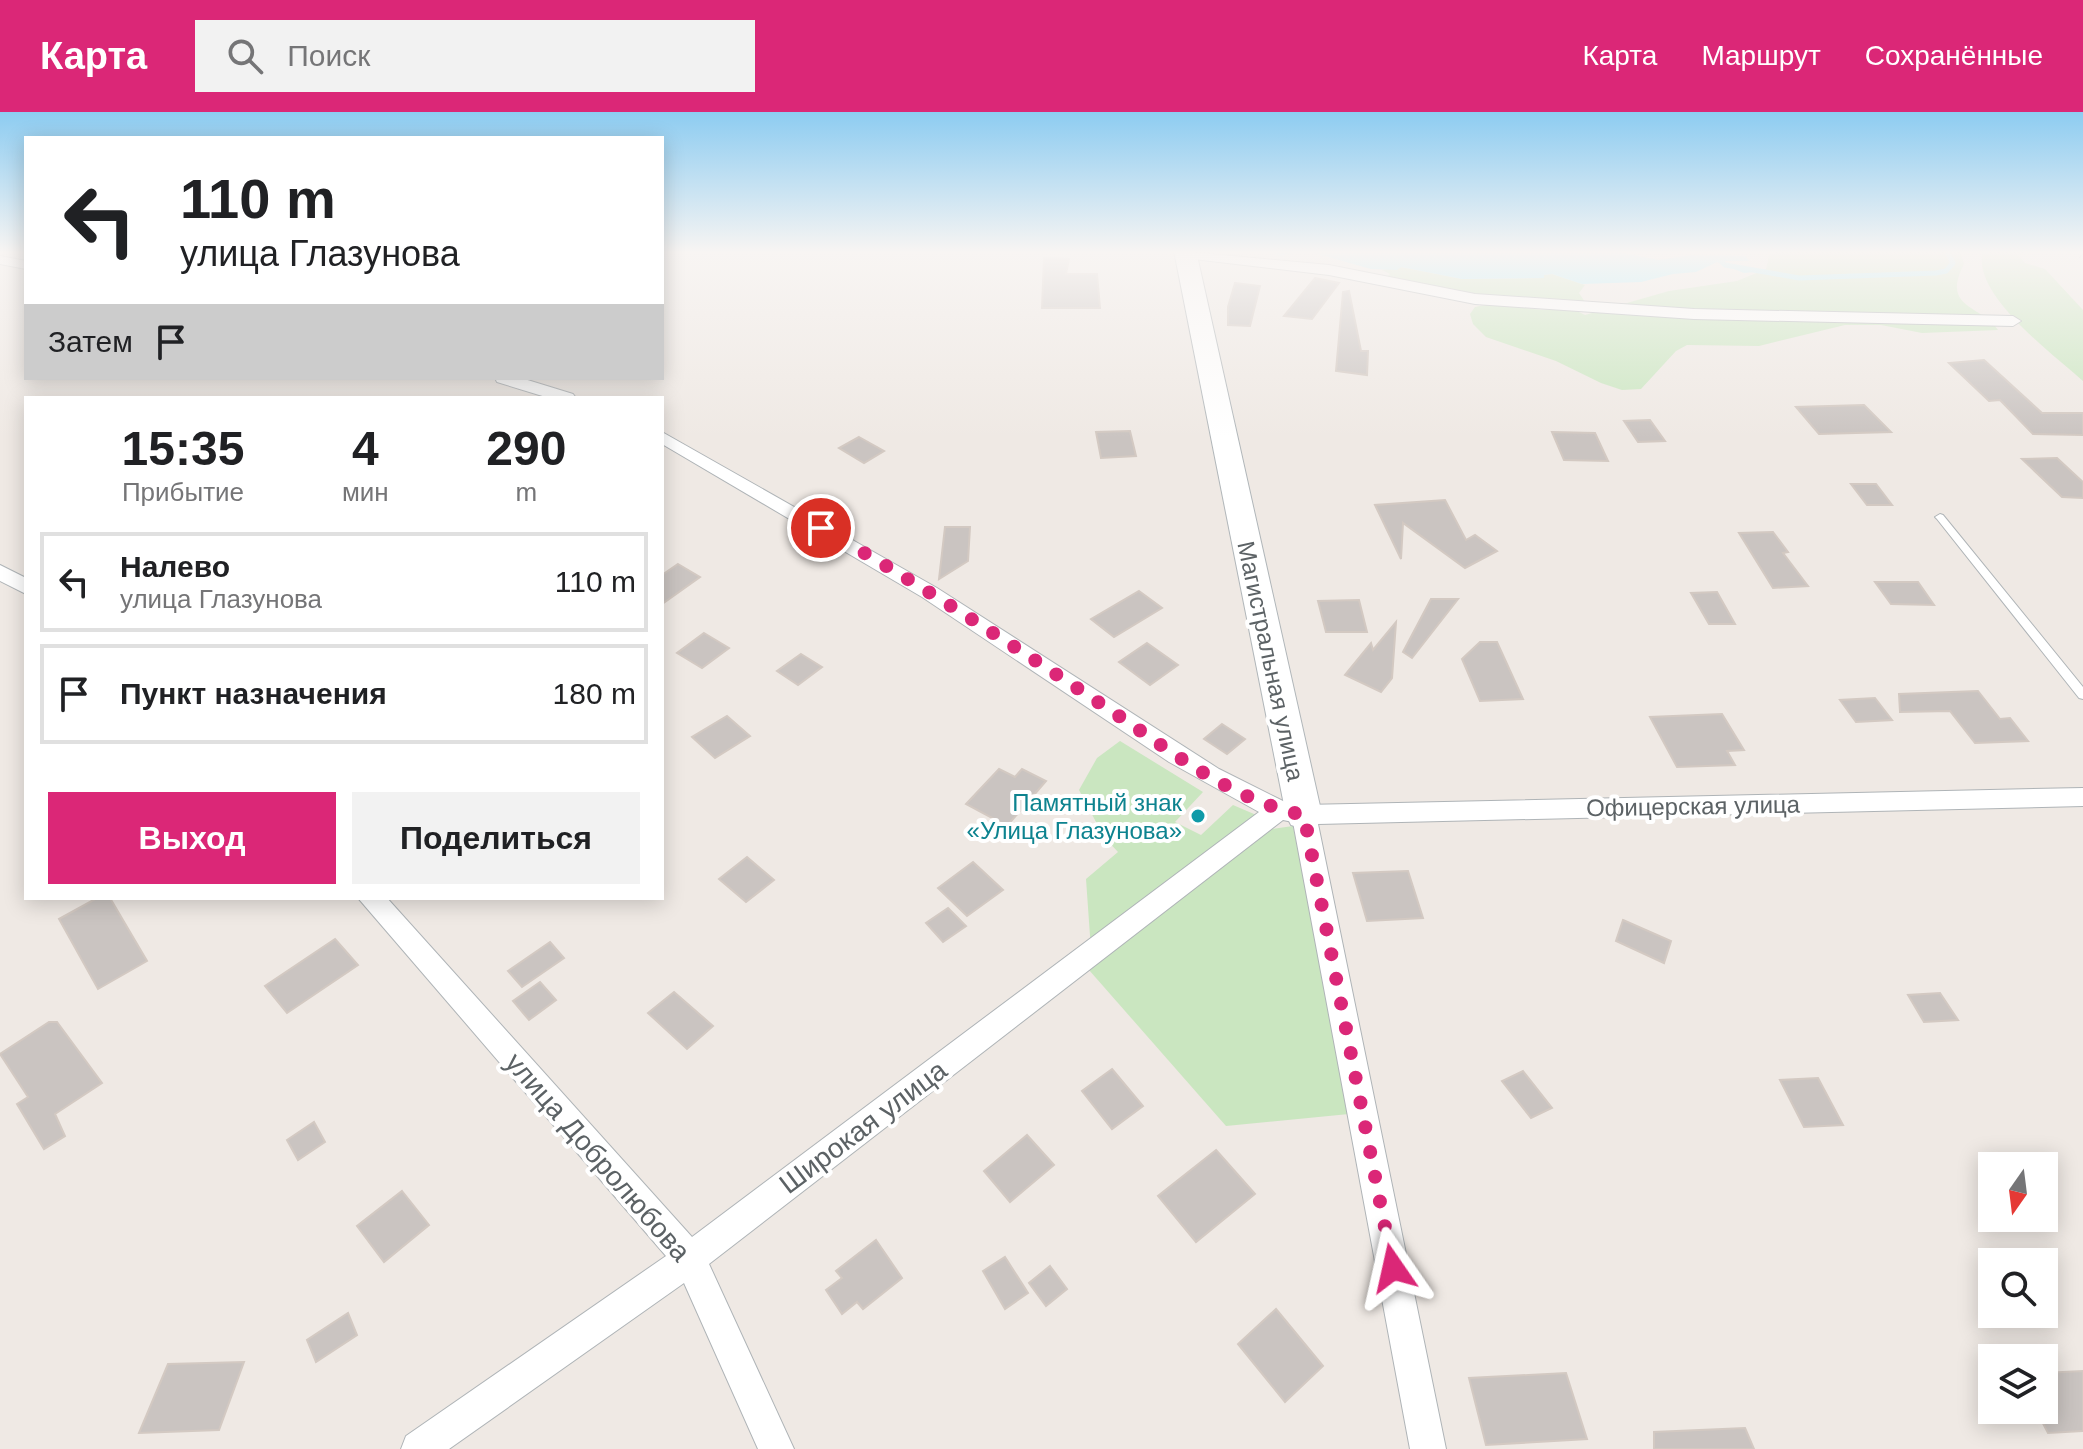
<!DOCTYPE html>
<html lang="ru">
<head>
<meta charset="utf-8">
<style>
	body { margin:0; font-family:Arial,sans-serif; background:#f2f2f2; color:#202124; height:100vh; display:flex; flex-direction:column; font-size:30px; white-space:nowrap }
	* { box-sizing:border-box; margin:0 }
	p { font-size:26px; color:#757577 }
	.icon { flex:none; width:44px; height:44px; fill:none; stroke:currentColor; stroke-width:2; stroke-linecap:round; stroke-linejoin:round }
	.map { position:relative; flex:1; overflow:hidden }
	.side { position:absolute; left:24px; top:284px; width:640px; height:504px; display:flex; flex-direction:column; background:#fff; border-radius:0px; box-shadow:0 4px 20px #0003 }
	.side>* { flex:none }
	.guide { position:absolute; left:24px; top:24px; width:640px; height:244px; border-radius:0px; box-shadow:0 4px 20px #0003; background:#fff; color:#202124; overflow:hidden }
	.needle { width:52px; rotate:194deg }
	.buttons { position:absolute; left:1978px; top:1040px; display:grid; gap:16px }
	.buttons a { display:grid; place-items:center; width:80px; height:80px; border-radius:0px; background:#fff; box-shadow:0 4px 20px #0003; font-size:40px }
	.pin { position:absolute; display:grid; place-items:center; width:68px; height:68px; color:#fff; margin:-34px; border:4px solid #fff; border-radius:50%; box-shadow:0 2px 8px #0007 }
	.me { position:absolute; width:88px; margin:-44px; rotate:349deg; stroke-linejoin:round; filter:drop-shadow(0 0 6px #0008) }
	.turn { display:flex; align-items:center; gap:28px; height:168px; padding:0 24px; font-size:36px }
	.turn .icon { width:104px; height:104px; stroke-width:2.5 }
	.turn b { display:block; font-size:56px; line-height:68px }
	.then { display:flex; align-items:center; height:76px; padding:0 24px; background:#0003; gap:16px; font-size:30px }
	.eta { display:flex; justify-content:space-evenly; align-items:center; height:136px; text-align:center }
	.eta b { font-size:48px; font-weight:700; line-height:56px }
	.action { display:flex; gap:16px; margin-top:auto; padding:16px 24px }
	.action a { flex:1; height:92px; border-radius:0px; background:#db2777; color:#fff; font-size:32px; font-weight:700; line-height:92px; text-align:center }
	.action a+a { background:#f2f2f2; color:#202124 }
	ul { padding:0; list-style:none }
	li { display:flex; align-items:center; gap:24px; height:100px; margin:0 16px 12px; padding:0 8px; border:4px solid #e0e0e0; border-radius:0px }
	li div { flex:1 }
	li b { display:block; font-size:30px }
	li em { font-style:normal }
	header { display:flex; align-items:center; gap:48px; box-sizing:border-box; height:112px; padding:0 40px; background:#db2777; color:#fff }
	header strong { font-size:38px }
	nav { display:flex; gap:44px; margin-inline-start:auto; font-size:28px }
	.search { width:560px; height:72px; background:#f2f2f2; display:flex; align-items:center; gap:20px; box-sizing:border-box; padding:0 28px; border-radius:0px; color:#757577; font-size:30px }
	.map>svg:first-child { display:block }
	.green { fill:#cae6c0 }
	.water { fill:#a4efff }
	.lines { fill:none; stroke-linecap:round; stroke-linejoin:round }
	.stream { stroke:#a4efff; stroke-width:5 }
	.building { fill:#cac4c1; stroke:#d3c9c2; stroke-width:2 }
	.lane-casing { stroke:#afb4b7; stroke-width:2 }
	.street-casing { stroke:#afb4b7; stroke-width:2 }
	.secondary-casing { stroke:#b0b6b9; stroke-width:2 }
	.lane { fill:#fff; fill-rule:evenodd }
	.street { fill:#fff; fill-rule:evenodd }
	.secondary { fill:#fff; fill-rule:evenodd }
	.rail { stroke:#b1b2b3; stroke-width:4; stroke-dasharray:1 7; stroke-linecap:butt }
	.route { stroke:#db2777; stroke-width:14; stroke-dasharray:0 25.2 }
	.culture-dot { fill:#0f9aa8; stroke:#fff; stroke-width:3 }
	.labels { text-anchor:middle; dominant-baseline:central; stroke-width:8; stroke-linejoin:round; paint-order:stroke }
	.street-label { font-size:24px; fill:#5c6265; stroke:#fff }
	.culture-label { font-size:24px; fill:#0d838f; stroke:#fff; text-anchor:end }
	.near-street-label { font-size:28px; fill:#5c6265; stroke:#fff }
</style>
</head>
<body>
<header>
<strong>Карта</strong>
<div class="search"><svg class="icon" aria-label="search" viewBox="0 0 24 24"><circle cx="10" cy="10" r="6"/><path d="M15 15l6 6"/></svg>Поиск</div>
<nav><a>Карта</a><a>Маршрут</a><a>Сохранённые</a></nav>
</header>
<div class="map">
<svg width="2083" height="1337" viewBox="0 0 2083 1337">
	<rect width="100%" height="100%" fill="#efe9e4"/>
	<g class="green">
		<path d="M1779 139H1960L1964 152C1941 197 1980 192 1998 218L1922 221 1881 213H1845L1759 234 1687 233 1676 239 1641 277 1622 278 1601 271 1556 249 1486 225 1473 212 1470 202 1475 195C1506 187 1538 204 1569 195L1585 203 1669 179 1737 169 1766 157 1769 144Z"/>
		<path d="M1983 139H2029L2018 143 2025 151 2045 157 2083 198V269C2055 244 1970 181 1983 139Z"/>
		<polygon points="1401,155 1462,167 1544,166 1544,163 1552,162 1585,173 1579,181 1587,193 1475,185 1384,167 1390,162 1382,158"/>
		<polygon points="1120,629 1203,680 1175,710 1201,723 1233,693 1261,705 1091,838 1086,767 1118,740 1104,725 1079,678 1097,646"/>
		<polygon points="1293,714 1349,1002 1226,1014 1089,858 1272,717"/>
	</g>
	<polygon class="water" points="1273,139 1614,139 1659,148 1691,143 1746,144 1749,149 1721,149 1725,153 1764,159 1744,161 1717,150 1696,160 1673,162 1641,170 1582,172 1552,162 1544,163 1544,166 1462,167 1401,155 1397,158 1371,157 1307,139 1277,144"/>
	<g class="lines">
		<g class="stream">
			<polyline points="1977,139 1987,139"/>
			<polyline points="1720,148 1725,153 1799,166 1936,161 1946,159 1953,151 1947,139"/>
		</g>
	</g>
	<g class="building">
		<polygon points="1044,146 1069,147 1066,162 1097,162 1100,196 1042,196"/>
		<polygon points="1315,166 1339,171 1312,207 1284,204"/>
		<polygon points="1235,171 1260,174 1250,214 1228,213 1228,195"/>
		<polygon points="1349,179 1361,239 1368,239 1367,263 1336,259 1343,180"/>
		<polygon points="1984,248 2042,301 2083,301 2083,323 2033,322 2000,288 1989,289 1949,251"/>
		<polygon points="1864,293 1891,320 1819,322 1796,295"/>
		<polygon points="1650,308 1665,329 1638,330 1624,309"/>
		<polygon points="1130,319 1136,344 1101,346 1096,320"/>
		<polygon points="1552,320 1595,321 1608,349 1564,348"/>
		<polygon points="859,325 884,339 864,351 839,336"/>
		<polygon points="2057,346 2083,370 2083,386 2062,385 2022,347"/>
		<polygon points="1851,372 1876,372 1892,393 1867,393"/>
		<polygon points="1445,388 1466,428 1475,423 1497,439 1465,456 1403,411 1401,447 1375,393"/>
		<polygon points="945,415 970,415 968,449 939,467"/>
		<polygon points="1773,420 1788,440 1783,441 1808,474 1773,476 1739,421"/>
		<polygon points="678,452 700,465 662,492 662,463"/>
		<polygon points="1875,470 1918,470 1934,493 1891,492"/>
		<polygon points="1139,479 1162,496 1114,525 1091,507"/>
		<polygon points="1717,480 1735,512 1709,512 1691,481"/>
		<polygon points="1431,487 1458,487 1412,546 1403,540"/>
		<polygon points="1359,488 1367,520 1326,520 1318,489"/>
		<polygon points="1396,510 1392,566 1381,580 1345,563 1371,531 1373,538"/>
		<polygon points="704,521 729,536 702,556 677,541"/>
		<polygon points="1480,530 1497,530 1523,587 1480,589 1462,547"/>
		<polygon points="1147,531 1178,553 1150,573 1119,550"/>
		<polygon points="801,542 822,555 798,573 777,559"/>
		<polygon points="1978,579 2000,607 2010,606 2028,629 1975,631 1950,599 1900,600 1899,582"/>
		<polygon points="1875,586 1892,608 1856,610 1840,588"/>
		<polygon points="1722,602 1744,638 1727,639 1735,653 1677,655 1650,605"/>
		<polygon points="727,604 750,624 715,646 692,625"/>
		<polygon points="1222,612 1245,627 1227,642 1204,627"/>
		<polygon points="999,657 1015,665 1022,657 1046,669 1007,714 966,692"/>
		<polygon points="747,745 774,768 746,790 719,767"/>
		<polygon points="973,750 1003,778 967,804 938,776"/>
		<polygon points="1408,759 1423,806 1367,809 1353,761"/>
		<polygon points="97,786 110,786 147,849 98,877 59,807"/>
		<polygon points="948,796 966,814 943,830 926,811"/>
		<polygon points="1623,808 1671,829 1664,851 1616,829"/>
		<polygon points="335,827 358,853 287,901 265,874"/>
		<polygon points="550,830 564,846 522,875 508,859"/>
		<polygon points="540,870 556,888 529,908 513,889"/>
		<polygon points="674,880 713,914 687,937 648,901"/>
		<polygon points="1940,881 1958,908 1924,910 1908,883"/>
		<polygon points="49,910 57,910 102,971 55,1002 65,1024 44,1037 17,992 28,985 0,942"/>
		<polygon points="1112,957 1143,994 1112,1017 1082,979"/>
		<polygon points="1523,959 1552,996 1531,1006 1502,969"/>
		<polygon points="1818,966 1843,1013 1804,1015 1780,968"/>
		<polygon points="314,1010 325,1030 298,1048 287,1028"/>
		<polygon points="1027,1023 1054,1053 1010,1090 984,1059"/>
		<polygon points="1216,1038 1255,1082 1196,1130 1158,1084"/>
		<polygon points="402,1079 429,1113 384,1150 357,1114"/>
		<polygon points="876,1128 902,1166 863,1197 857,1190 842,1202 826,1178 842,1166 836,1159"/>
		<polygon points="1005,1145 1028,1181 1005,1197 983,1159"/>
		<polygon points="1050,1154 1067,1177 1046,1194 1029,1171"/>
		<polygon points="1276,1197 1323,1254 1285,1290 1238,1232"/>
		<polygon points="348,1201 357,1223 316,1250 307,1228"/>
		<polygon points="244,1250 219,1318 139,1321 168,1252"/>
		<polygon points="2083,1259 2083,1319 2048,1321 2036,1298 2044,1298 2044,1261"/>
		<polygon points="1566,1261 1587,1327 1486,1333 1469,1266"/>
		<polygon points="1745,1316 1754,1337 1654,1337 1654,1320"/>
	</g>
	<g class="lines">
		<defs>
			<polygon id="lane" points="1940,402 1943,403 2083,575 2083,587 2079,586 1937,407 1935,405"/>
			<g id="street">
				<polygon points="1180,139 1329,153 1475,182 1694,197 2013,204 2021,209 2013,214 1694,207 1475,192 1329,163 1185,146 1180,145"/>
				<polygon points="0,144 26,149 26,157 0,152"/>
				<polygon points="495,266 521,266 573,282 576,286 549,286 497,270"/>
				<polygon points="662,320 937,476 1219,657 1283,689 1304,693 2083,676 2083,694 1318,712 1446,1337 1410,1337 1293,710 1283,708 709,1152 794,1337 758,1337 684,1171 449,1337 401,1337 406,1324 666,1144 358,786 387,786 692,1125 1259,700 1169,650 922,485 662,332"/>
				<polygon points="0,453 26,466 26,482 0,469"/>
			</g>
			<polygon id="secondary" points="1174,139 1196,139 1322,703 1317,713 1304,717 1291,713 1286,703"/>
		</defs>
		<use href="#lane" class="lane-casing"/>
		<use href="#street" class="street-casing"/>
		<use href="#secondary" class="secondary-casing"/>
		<use href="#lane" class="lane"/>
		<use href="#street" class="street"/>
		<use href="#secondary" class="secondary"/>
		<polyline class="rail" points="2074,139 2083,147"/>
	</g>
	<linearGradient id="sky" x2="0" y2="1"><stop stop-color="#8dccf1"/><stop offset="0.43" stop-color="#f8f5f3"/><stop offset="1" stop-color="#f8f5f3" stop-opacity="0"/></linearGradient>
	<rect width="2083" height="326" fill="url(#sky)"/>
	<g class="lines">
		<path class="route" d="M821 416C917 470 1009 531 1101 592 1164 633 1228 688 1304 703L1393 1156"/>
	</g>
	<circle class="culture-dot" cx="1198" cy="704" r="8"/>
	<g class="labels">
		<g class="street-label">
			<text transform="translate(1271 549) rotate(78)">Магистральная улица</text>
			<text transform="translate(1693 694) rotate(-1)">Офицерская улица</text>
		</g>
		<g class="culture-label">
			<text x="1182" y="690">Памятный знак<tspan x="1182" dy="28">«Улица Глазунова»</tspan></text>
		</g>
		<g class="near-street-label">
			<text transform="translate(863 1015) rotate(-37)">Широкая улица</text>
			<text transform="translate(598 1045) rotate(49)">улица Добролюбова</text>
		</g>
	</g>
</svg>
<div class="buttons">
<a><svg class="needle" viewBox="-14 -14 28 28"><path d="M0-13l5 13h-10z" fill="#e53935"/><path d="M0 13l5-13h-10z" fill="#757577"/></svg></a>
<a><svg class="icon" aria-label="search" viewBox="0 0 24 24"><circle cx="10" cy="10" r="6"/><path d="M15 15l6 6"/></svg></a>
<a><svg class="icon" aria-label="layers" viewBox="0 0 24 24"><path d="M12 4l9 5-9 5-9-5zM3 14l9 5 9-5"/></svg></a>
</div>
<div class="pin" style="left:821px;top:416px;background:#d93025"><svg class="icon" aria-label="arrive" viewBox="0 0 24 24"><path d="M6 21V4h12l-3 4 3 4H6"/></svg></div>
<svg class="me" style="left:1393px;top:1156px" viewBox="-20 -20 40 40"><path d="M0-17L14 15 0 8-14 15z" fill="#db2777" stroke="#fff" stroke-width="4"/></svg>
<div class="guide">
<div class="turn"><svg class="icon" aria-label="left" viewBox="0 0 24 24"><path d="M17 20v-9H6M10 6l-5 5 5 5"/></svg><div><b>110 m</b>улица Глазунова</div></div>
<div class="then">Затем<svg class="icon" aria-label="arrive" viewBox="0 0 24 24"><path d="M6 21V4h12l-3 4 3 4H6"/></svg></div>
</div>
<section class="side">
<div class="eta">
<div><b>15:35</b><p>Прибытие</p></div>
<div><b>4</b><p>мин</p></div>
<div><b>290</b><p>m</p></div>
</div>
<ul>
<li><svg class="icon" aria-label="left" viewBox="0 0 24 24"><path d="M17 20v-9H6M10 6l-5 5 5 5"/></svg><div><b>Налево</b><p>улица Глазунова</p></div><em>110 m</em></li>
<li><svg class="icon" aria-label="arrive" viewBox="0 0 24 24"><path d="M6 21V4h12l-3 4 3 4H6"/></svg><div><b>Пункт назначения</b></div><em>180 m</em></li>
</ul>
<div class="action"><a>Выход</a><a>Поделиться</a></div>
</section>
</div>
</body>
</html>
